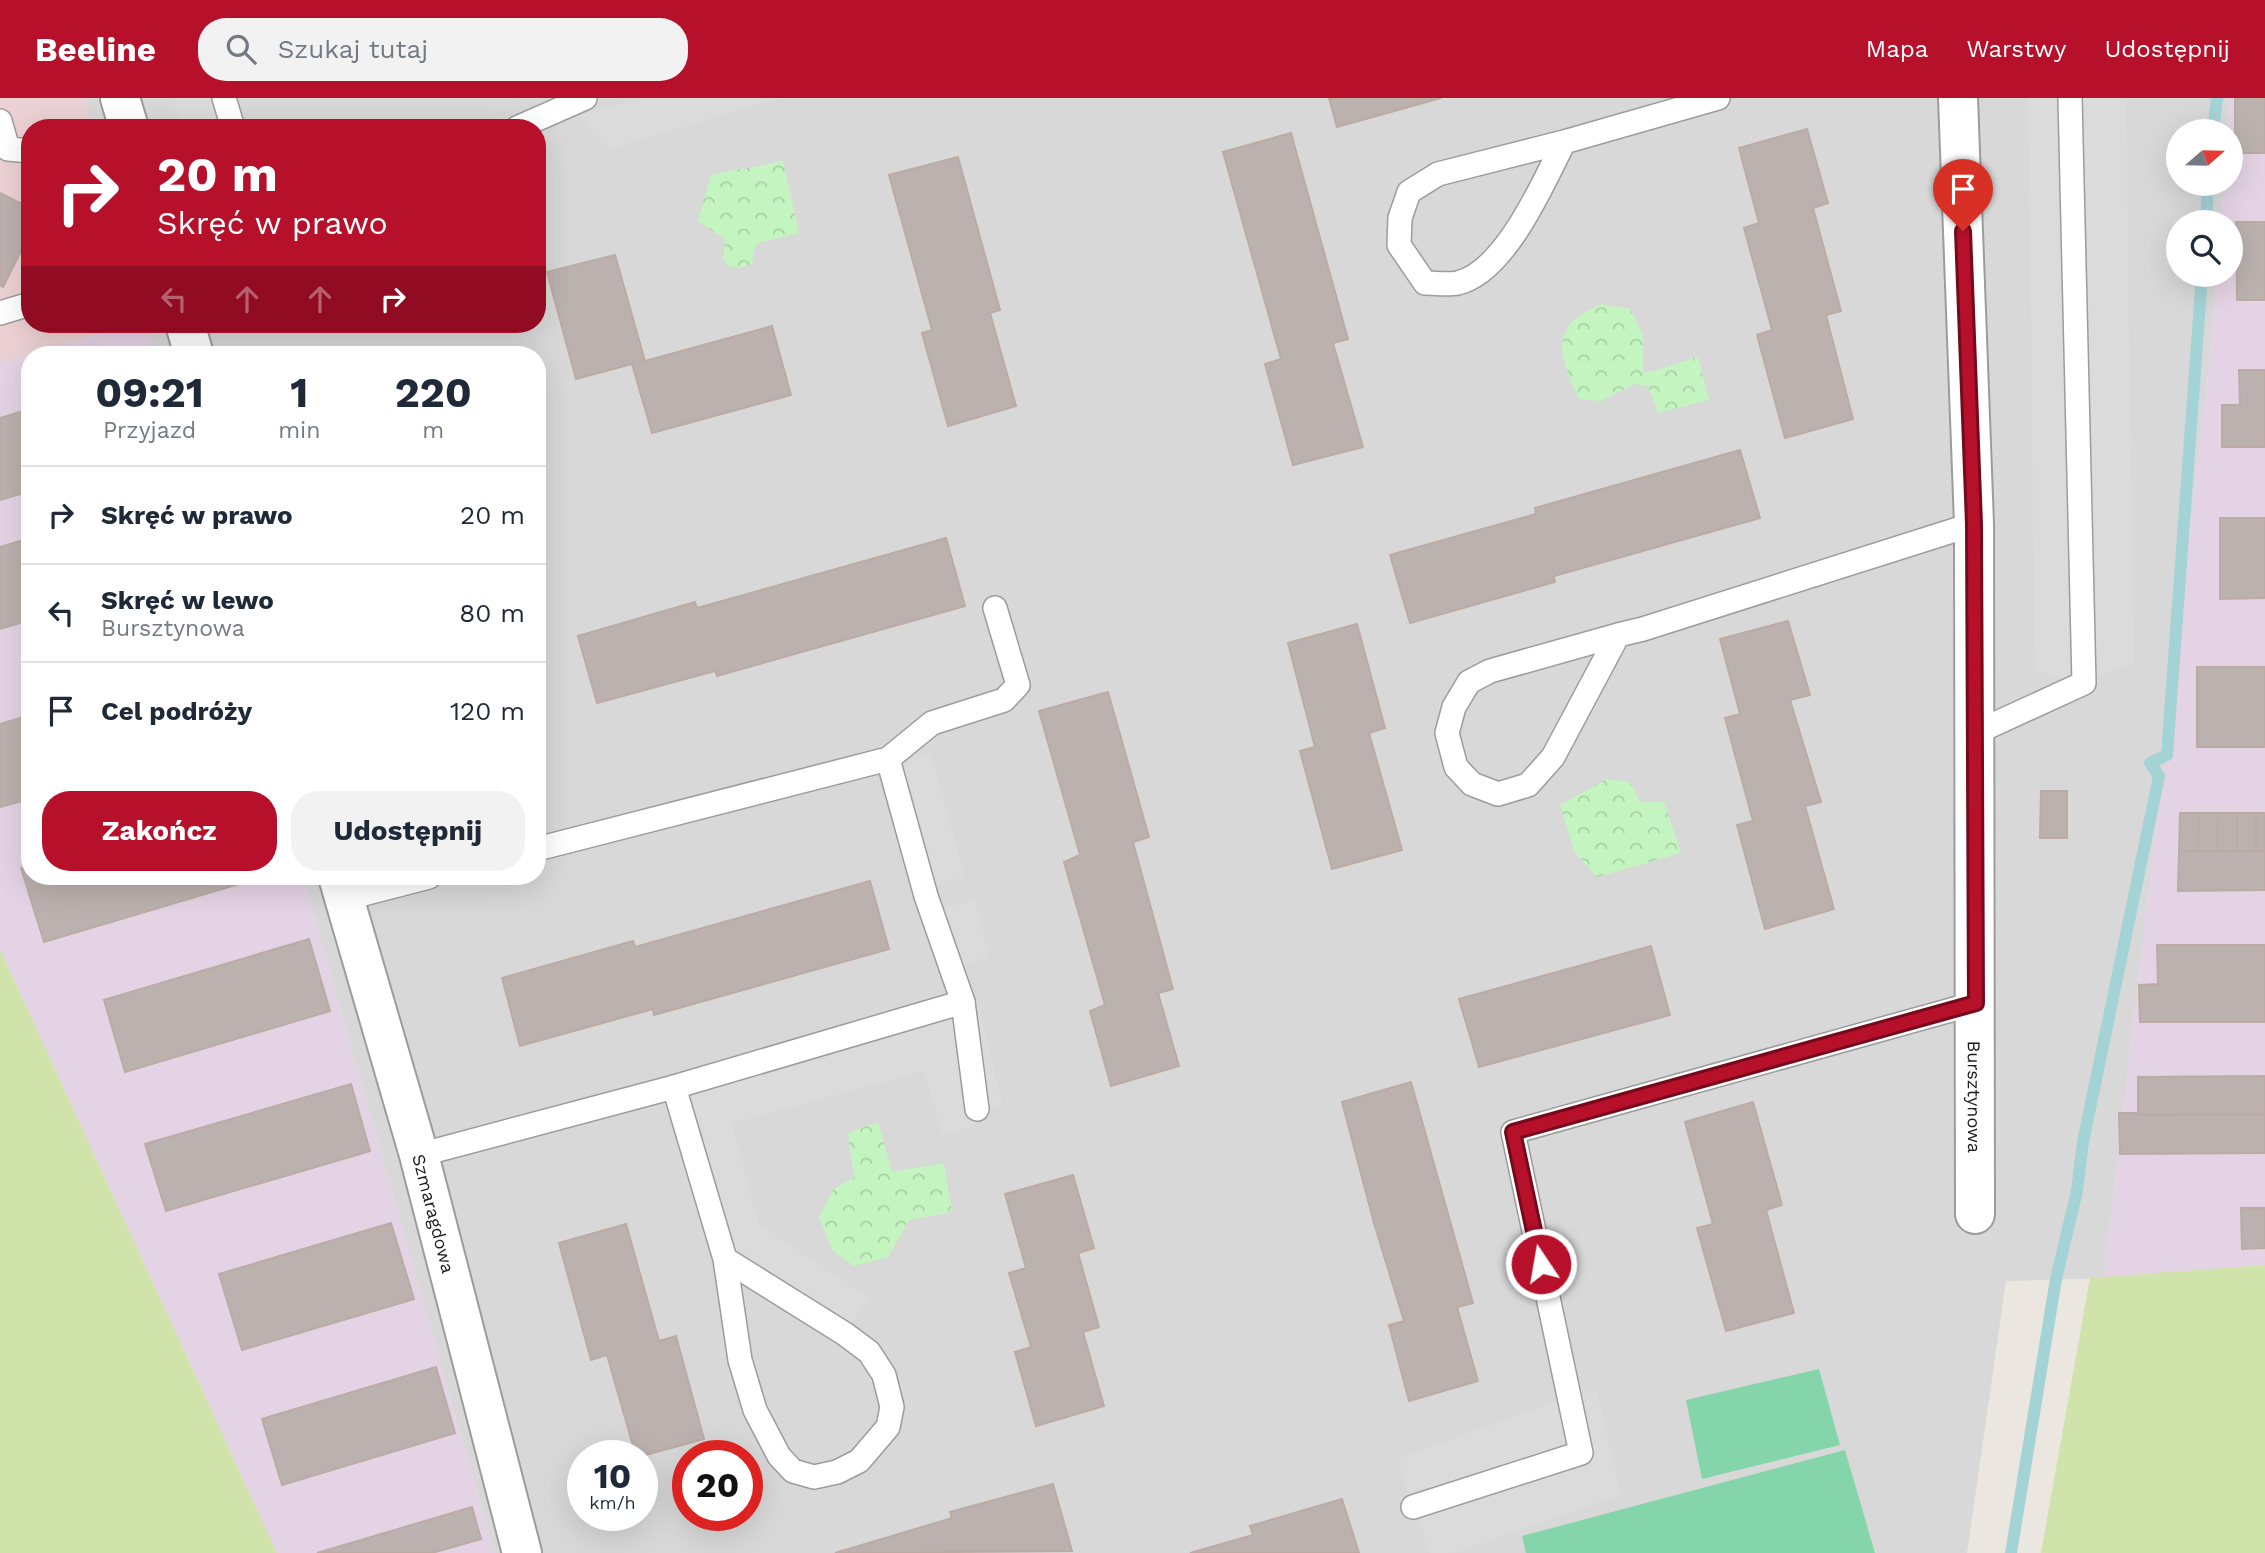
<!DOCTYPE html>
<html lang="pl">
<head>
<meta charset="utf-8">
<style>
	body { margin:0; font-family:"Work Sans",sans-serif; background:#f2f2f3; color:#1f2937; height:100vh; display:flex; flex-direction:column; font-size:26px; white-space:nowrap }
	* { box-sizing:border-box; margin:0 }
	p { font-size:23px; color:#747a83 }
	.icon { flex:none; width:38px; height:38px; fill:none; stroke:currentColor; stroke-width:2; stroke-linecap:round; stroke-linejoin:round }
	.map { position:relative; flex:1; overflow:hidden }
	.side { position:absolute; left:21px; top:248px; width:525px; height:539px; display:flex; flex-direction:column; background:#fff; border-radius:28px; box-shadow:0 7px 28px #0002 }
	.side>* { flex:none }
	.hud { position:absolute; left:21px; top:21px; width:525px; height:214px; border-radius:28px; box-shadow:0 7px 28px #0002; background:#b6102b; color:#fff; overflow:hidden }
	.needle { width:46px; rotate:70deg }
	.buttons { position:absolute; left:2166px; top:21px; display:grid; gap:14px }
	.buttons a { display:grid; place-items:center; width:77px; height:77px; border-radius:50%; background:#fff; box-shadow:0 7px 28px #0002; font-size:35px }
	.speed { position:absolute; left:567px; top:1342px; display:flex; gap:14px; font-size:35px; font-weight:700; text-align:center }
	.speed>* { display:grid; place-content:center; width:91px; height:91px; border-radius:50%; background:#fff; box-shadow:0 7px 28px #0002; line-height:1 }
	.speed small { font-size:18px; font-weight:400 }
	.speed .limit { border:10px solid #d22; background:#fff; color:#111 }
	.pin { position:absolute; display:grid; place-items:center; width:60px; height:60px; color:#fff; margin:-72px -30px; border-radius:50% 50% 50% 0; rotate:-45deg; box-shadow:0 0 7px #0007 }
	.pin .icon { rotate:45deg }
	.me { position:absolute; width:77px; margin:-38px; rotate:348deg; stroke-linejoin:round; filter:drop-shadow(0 0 5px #0008) }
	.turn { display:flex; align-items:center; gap:24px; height:147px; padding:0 21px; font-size:32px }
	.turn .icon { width:91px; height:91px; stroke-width:2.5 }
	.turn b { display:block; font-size:49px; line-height:60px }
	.lanes { display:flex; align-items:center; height:66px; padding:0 21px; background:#0003; justify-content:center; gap:35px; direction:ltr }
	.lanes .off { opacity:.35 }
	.eta { display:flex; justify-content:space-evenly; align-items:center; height:119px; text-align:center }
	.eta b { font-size:42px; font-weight:700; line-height:49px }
	.cta { display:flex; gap:14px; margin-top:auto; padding:14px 21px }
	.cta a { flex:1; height:80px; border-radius:28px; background:#b6102b; color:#fff; font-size:28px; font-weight:700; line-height:80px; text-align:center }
	.cta a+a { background:#f2f2f3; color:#1f2937 }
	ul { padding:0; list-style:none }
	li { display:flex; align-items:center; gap:21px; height:98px; padding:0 21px; border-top:2px solid #e0e1e3 }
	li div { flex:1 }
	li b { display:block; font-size:26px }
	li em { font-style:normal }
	header { display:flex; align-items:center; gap:42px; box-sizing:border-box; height:98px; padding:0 35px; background:#b6102b; color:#fff }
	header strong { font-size:33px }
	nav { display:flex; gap:38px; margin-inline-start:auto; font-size:24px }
	.search { width:490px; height:63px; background:#f2f2f3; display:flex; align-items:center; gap:18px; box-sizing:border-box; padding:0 24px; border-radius:28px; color:#747a83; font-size:26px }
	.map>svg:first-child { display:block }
	.residential { fill:#d9d8d8; fill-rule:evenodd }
	.commercial { fill:#ecd1d4 }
	.industrial { fill:#e4d3e4 }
	.grass { fill:#cfe3aa }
	.park { fill:url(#park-crowns) }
	.pitch { fill:#84d5a9 }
	.parking { fill:#dbdbdb }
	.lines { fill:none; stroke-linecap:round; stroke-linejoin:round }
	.stream { stroke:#a4d3d6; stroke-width:12 }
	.building { fill:#bbb1ae; stroke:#bcaba5; stroke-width:2 }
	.lane-casing { stroke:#9c9c9c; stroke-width:26 }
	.street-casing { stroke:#9c9c9c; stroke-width:42 }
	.lane { stroke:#fff; stroke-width:23 }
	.street { stroke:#fff; stroke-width:38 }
	.route-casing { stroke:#760a1c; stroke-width:18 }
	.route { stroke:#b6102b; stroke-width:12 }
	.labels { text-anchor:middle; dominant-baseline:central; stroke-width:5; stroke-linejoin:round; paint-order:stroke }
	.street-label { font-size:18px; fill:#1b1b1b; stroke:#fff }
</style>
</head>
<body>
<header>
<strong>Beeline</strong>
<div class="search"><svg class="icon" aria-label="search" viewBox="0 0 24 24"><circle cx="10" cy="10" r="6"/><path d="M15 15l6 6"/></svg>Szukaj tutaj</div>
<nav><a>Mapa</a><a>Warstwy</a><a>Udostępnij</a></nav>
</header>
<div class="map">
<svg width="2265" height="1455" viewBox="0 0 2265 1455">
	<defs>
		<pattern id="park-crowns" width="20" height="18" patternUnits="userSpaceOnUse" patternTransform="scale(1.75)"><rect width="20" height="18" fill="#c4f4c0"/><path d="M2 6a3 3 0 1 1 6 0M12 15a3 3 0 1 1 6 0" fill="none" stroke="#a8d1a4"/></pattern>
	</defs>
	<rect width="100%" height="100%" fill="#ece6e1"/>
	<path class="residential" d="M84 0H2231L2228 33H2179V86H2224L2221 124H2179V177H2217L2211 251 2104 1180 2006 1183 1967 1455H494L303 779H537V257H156L147 226H537V30H92ZM583 1358H642V1418H583ZM688 1358H747V1418H688Z"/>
	<polygon class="commercial" points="0,0 84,0 92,30 30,30 30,226 133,226 0,265"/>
	<g class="industrial">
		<polygon points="2231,0 2265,0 2265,1167 2104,1180 2211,251 2217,177 2231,177 2231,124 2221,124 2224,86 2231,86 2231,33 2228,33"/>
		<polygon points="133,226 147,226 156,257 30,257 30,779 303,779 494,1455 277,1455 0,851 0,265"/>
	</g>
	<g class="grass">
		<polygon points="0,851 277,1455 0,1455"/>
		<polygon points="2265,1167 2265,1455 2041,1455 2090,1180"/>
	</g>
	<g class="park">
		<polygon points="783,63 799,135 758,145 754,152 752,166 739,170 728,168 723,160 725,141 698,123 711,77"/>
		<path d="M1600 206 1630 211 1643 238V276L1698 259 1709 302 1658 315 1648 288 1634 286 1601 303 1579 301C1569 278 1551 245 1572 224 1580 217 1592 211 1600 206Z"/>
		<polygon points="1607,681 1630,684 1640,704 1664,704 1681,755 1597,779 1574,753 1560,707"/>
		<polygon points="878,1024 892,1074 944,1065 952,1114 909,1122 888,1159 854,1168 833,1153 819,1119 833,1091 854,1080 848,1035"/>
	</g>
	<g class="pitch">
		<polygon points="1819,1271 1840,1347 1702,1381 1686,1302"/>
		<polygon points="1845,1352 1875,1455 1526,1455 1522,1438"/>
	</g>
	<g class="parking">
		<polygon points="173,0 224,0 233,30 182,30"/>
		<polygon points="640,0 781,0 609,51 578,17"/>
		<polygon points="2028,0 2126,0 2134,565 2084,585 2035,573"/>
		<polygon points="931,656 965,778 925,791 891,668"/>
		<polygon points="975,802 989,858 952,871 932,813"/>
		<polygon points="976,898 1003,1008 977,1011 975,1029 942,1036 924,973 732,1025 759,1127 869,1200 852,1225 725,1161 674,989"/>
		<polygon points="1597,1294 1621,1397 1454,1455 1430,1455 1397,1361 1569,1298"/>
	</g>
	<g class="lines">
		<g class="stream">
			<polyline points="2213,33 2217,0"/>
			<polyline points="2206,124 2208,86"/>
			<polyline points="2011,1455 2056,1181 2077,1093 2083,1044 2159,678 2150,665 2167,657 2202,177"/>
		</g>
	</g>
	<g class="building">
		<polygon points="1329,0 1441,0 1337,29"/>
		<rect x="2235" y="0" width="30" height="55"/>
		<polygon points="1807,31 1828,105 1813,110 1841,213 1826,217 1853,321 1785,340 1757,237 1772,232 1744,130 1759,125 1739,50"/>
		<polygon points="1291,35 1348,241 1333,245 1363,349 1293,367 1265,266 1281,261 1223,54"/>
		<polygon points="958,59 1000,212 990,215 1016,308 948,328 922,235 932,232 889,77"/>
		<polygon points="0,95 30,110 30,135 3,189 0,187"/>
		<polygon points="2236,124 2265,124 2265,202 2237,202"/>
		<polygon points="615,157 645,263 772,228 791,297 652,335 632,266 576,281 547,174"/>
		<polygon points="2239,272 2265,272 2265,349 2222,349 2222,307 2240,307"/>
		<polygon points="30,311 30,393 0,402 0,320"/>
		<polygon points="1740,352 1760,420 1554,478 1555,484 1410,525 1390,457 1536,416 1535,410"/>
		<polygon points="2220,420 2265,420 2265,500 2220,501"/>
		<polygon points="30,440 30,522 0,531 0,449"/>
		<polygon points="946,440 965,508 717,578 715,573 597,605 578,538 695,504 697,510"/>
		<polygon points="1788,523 1810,597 1790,602 1821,704 1805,708 1834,811 1765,831 1737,727 1753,723 1725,620 1740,616 1720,541"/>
		<polygon points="1357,526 1385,630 1369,635 1402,752 1332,771 1300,653 1315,649 1288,545"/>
		<rect x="2197" y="569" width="68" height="80"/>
		<polygon points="1108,594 1149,739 1133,744 1173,891 1158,895 1179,968 1111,988 1090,913 1105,907 1064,764 1080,757 1039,613"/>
		<polygon points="30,617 30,701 0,709 0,626"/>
		<polygon points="2041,693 2067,693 2067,740 2040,740"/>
		<polygon points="2180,715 2199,715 2198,753 2179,753"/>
		<polygon points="2199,715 2218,715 2217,753 2198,753"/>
		<polygon points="2218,715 2237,715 2237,753 2217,753"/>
		<rect x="2237" y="715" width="19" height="38"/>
		<rect x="2256" y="715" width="9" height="38"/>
		<polygon points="2179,753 2265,753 2265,792 2178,793"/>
		<polygon points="30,767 30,779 263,779 44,844 21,770"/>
		<polygon points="870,783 889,851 654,917 653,911 520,948 502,880 633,843 635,849"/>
		<polygon points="309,841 330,913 125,974 104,902"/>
		<polygon points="2157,847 2265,847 2265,924 2140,924 2139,887 2158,886"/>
		<polygon points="1651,848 1670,917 1479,969 1459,901"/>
		<polygon points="2265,978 2265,1016 2138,1017 2138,979"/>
		<polygon points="1411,984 1473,1205 1457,1209 1478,1283 1409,1303 1389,1227 1404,1223 1374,1125 1342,1004"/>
		<polygon points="351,986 370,1053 166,1113 145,1046"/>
		<polygon points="1753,1004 1782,1107 1766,1112 1794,1215 1726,1233 1697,1130 1713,1126 1685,1024"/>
		<polygon points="2119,1015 2137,1015 2138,1017 2265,1016 2265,1055 2120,1056"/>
		<polygon points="1073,1077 1094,1150 1078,1155 1099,1229 1083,1234 1104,1308 1036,1328 1015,1254 1031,1249 1009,1175 1026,1170 1005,1096"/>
		<polygon points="2241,1110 2265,1110 2265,1150 2242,1151"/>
		<polygon points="391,1125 414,1201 242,1252 219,1176"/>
		<polygon points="626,1126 659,1243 676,1238 704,1341 642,1358 636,1358 607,1257 591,1262 559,1145"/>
		<polygon points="436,1269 455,1335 282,1387 262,1321"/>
		<polygon points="1053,1386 1072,1453 835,1455 952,1420 950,1414"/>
		<polygon points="1342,1401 1359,1455 1190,1455 1253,1437 1250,1428"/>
		<polygon points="472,1409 481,1441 432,1455 317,1455"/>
	</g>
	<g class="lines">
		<defs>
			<g id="lane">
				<polyline points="224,0 233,30"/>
				<polyline points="0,23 8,51 30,53"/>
				<polyline points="517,30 585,0"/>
				<path d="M1564 44C1543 85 1506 173 1458 185 1448 187 1435 185 1425 185L1399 147 1400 120 1409 94 1438 76 1564 44 1718 0"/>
				<polyline points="0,215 30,206"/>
				<polyline points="1618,537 1553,659 1528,687 1498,696 1472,686 1456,669 1447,635 1454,609 1469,584 1490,573 1618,537 1643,531 1974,426"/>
				<polyline points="1975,635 2084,585 2070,0"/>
				<polyline points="888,661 932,625 1004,602 1018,587 995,510"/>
				<polyline points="537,751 888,661 926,798 963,904 674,989"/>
				<polyline points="344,801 429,779"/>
				<polyline points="963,904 977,1011"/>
				<polyline points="419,1057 674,989 725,1161 740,1262 755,1312 779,1358 793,1373 814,1379 837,1374 859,1363 888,1329 892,1309 884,1277 869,1254 845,1236 725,1161"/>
				<polyline points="1413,1409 1581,1355 1513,1034 1976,905"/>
			</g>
			<g id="street">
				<polyline points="120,0 129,30"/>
				<path id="s1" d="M1958 0 1974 426 1975 1116"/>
				<polyline points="185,226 194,257"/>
				<path id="s2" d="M338 779 419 1057 522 1455"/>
			</g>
		</defs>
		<use href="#lane" class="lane-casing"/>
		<use href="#street" class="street-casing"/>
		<use href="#lane" class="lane"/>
		<use href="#street" class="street"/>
	</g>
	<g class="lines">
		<defs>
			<polyline id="route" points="1541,1166 1513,1034 1976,905 1974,426 1963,133"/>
		</defs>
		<use href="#route" class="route-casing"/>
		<use href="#route" class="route"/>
	</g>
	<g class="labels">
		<g class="street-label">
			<text stroke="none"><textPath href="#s1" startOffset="999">Bursztynowa</textPath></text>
			<text stroke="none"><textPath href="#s2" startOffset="350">Szmaragdowa</textPath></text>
		</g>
	</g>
</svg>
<div class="buttons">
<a><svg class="needle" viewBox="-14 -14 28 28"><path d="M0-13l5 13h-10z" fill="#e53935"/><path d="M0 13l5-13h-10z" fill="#747a83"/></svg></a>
<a><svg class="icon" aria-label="search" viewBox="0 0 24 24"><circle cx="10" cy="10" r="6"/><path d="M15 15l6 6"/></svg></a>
</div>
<div class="speed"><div>10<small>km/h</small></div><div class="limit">20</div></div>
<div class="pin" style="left:1963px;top:133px;background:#d93025"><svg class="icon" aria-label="arrive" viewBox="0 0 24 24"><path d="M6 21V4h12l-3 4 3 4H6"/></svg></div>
<svg class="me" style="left:1541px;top:1166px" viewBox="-20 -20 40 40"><circle r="17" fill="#b6102b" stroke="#fff" stroke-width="3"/><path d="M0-11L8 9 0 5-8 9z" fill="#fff"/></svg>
<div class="hud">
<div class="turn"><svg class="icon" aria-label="right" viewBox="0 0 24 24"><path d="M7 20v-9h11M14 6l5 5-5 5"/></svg><div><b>20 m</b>Skręć w prawo</div></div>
<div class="lanes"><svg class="icon off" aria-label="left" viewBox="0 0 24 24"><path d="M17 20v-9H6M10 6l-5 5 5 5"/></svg><svg class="icon off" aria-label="ahead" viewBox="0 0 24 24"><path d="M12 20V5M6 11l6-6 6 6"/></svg><svg class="icon off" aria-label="ahead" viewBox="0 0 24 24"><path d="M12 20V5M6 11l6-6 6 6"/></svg><svg class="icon" aria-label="right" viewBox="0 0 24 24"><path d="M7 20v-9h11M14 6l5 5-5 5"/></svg></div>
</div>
<section class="side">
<div class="eta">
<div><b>09:21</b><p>Przyjazd</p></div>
<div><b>1</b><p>min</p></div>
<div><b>220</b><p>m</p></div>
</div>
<ul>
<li><svg class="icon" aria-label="right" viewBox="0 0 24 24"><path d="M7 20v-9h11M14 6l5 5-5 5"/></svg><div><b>Skręć w prawo</b></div><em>20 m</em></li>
<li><svg class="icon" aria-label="left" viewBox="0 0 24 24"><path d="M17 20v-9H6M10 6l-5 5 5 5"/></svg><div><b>Skręć w lewo</b><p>Bursztynowa</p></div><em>80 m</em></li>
<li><svg class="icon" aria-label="arrive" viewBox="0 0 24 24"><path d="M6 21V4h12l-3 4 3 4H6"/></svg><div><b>Cel podróży</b></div><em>120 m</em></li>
</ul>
<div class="cta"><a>Zakończ</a><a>Udostępnij</a></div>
</section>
</div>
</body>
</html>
